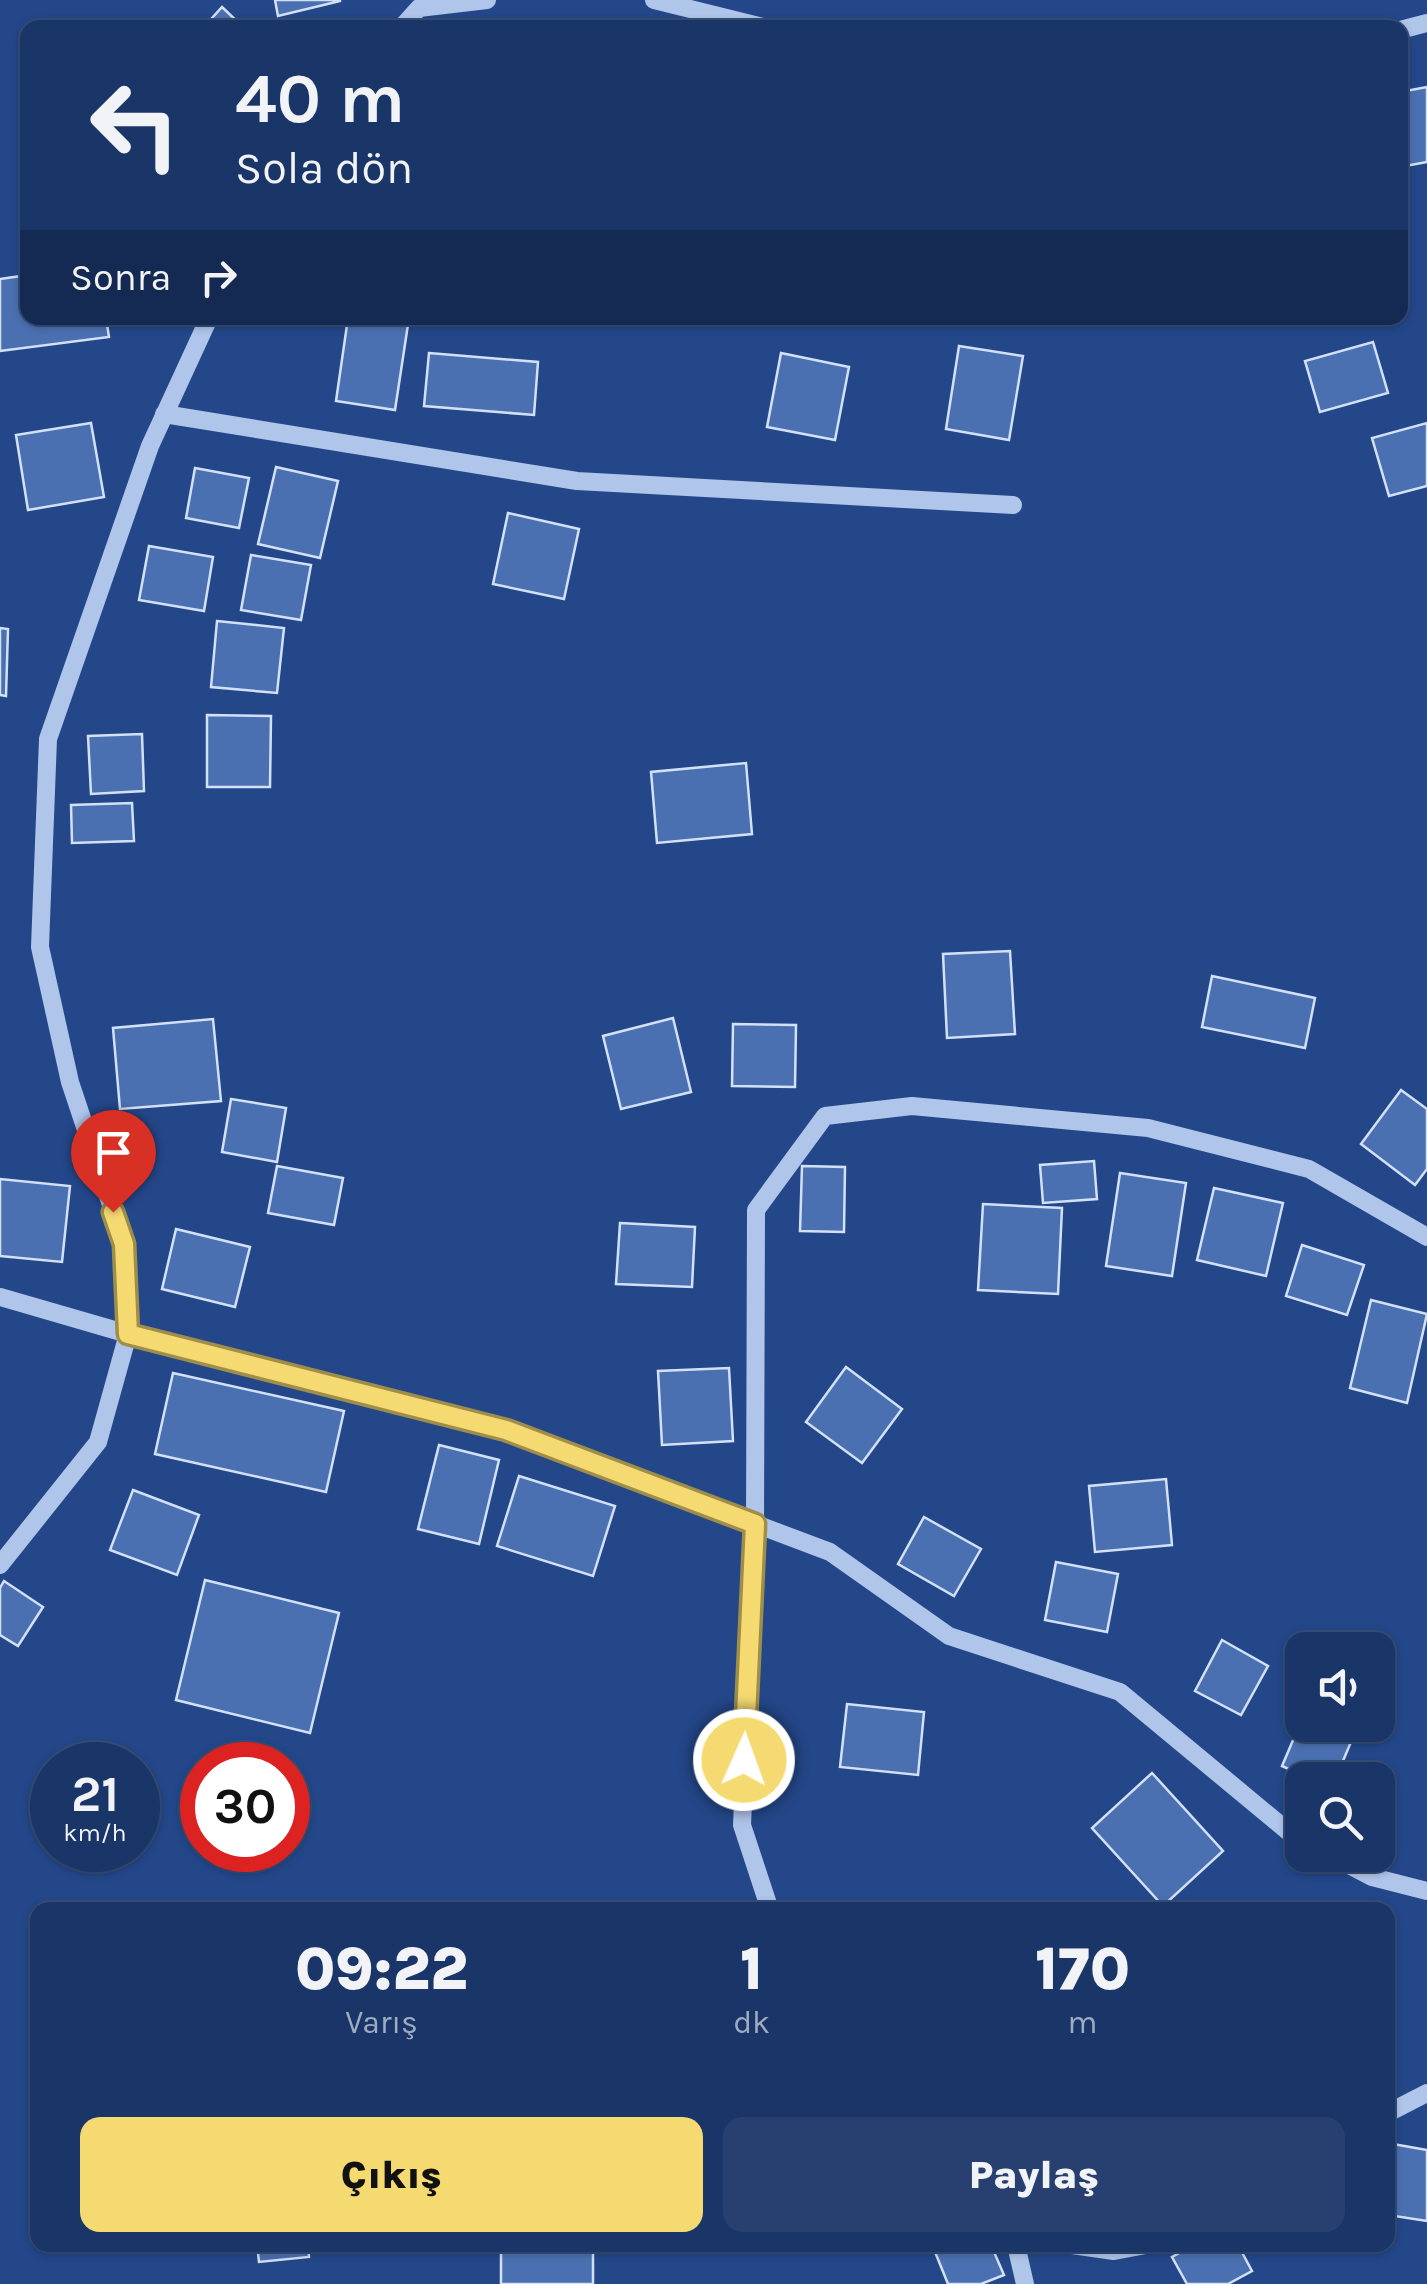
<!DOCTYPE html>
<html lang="tr">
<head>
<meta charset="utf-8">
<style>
	body { margin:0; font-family:Karla,sans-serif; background:#274070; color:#f1f3f6; height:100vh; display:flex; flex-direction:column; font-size:38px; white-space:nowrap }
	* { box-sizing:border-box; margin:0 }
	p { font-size:32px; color:#9fabc0 }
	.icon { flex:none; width:55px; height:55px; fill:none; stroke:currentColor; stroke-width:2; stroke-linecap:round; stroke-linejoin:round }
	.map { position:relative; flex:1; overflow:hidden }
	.sheet { position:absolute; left:30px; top:1902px; width:1365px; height:350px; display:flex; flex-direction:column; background:#1a3567; border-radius:20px; box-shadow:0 2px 8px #0004,0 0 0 2px #38507b }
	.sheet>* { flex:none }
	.guide { position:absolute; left:20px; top:20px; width:1388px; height:305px; border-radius:20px; box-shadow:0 2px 8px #0004,0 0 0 2px #38507b; background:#1a3567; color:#f1f3f6; overflow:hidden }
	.tools { position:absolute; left:1285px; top:1632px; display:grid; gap:20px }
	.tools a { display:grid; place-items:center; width:110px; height:110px; border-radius:20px; background:#1a3567; box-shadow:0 2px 8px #0004,0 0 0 2px #38507b; font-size:50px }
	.speed { position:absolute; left:30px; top:1742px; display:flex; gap:20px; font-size:50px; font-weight:700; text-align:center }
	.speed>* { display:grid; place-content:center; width:130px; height:130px; border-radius:50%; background:#1a3567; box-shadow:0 2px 8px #0004,0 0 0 2px #38507b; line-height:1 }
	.speed small { font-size:25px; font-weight:400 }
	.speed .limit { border:15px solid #d22; background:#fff; color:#111 }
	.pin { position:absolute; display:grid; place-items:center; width:85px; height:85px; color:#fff; margin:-102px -42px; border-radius:50% 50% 50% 0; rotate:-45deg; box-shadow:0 0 10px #0007 }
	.pin .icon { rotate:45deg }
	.me { position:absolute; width:110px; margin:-55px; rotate:2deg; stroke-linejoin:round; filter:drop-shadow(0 0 8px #0008) }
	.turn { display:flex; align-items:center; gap:35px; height:210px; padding:0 50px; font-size:45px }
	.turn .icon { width:130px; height:130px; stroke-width:2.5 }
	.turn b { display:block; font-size:70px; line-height:85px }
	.then { display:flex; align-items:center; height:95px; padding:0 50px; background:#0003; gap:20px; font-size:38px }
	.eta { display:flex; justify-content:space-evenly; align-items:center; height:170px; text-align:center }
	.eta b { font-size:60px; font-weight:800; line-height:70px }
	.cta { display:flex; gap:20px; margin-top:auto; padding:20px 50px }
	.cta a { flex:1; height:115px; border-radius:20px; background:#f5da71; color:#111; font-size:40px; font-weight:800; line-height:115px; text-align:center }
	.cta a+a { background:#274070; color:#f1f3f6 }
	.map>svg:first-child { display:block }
	.building { fill:#4b70b1; stroke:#d3e1f8; stroke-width:2.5 }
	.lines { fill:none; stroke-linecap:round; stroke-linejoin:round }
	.minor { stroke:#afc5ea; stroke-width:18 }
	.route-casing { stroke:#9f8e49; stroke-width:25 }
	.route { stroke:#f5da71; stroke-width:18 }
</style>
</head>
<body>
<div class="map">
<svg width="1427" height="2284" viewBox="0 0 1427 2284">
	<rect width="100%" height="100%" fill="#234789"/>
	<g class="building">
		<polygon points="275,0 340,0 340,1 278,16"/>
		<polygon points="222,7 244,28 203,28"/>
		<polygon points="1427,87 1427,162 1400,167 1400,92"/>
		<polygon points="28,275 28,318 106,318 109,337 0,351 0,279"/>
		<polygon points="348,318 409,318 395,410 336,401"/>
		<polygon points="1373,342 1388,393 1320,412 1305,361"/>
		<polygon points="959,346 1023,356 1009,440 946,429"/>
		<polygon points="429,353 538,362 534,415 424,406"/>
		<polygon points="781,353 849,367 835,440 767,427"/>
		<polygon points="91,423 104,497 28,510 16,435"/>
		<polygon points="1427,423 1427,486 1389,496 1372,438"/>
		<polygon points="276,467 338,481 320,558 258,544"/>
		<polygon points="195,468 249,478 239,528 186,518"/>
		<polygon points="508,513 579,529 564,599 493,584"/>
		<polygon points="149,546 213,557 204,611 139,600"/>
		<polygon points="251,555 311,565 301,620 241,610"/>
		<polygon points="217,621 284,628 277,693 211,687"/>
		<polygon points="0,628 8,629 6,696 0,695"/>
		<polygon points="207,715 271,716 270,787 207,787"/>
		<polygon points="142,734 144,791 91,794 88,736"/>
		<polygon points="746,763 752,834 657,843 651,772"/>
		<polygon points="132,803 134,841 72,843 71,805"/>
		<polygon points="1010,951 1015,1034 947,1038 943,954"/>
		<polygon points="1212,976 1315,998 1305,1048 1202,1027"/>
		<polygon points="673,1018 691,1092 621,1109 603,1036"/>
		<polygon points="213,1019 221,1101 120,1109 113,1028"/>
		<polygon points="733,1024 796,1025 795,1087 732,1086"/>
		<polygon points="1401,1090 1427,1109 1427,1169 1415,1185 1361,1144"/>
		<polygon points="231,1099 286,1108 277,1162 222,1152"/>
		<polygon points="1094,1161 1097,1199 1043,1203 1040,1165"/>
		<polygon points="277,1166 343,1178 334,1225 268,1213"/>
		<polygon points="802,1166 845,1167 844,1232 800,1231"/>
		<polygon points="1120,1173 1186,1183 1172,1276 1106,1266"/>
		<polygon points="0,1179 70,1186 62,1262 0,1256"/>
		<polygon points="1214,1188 1283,1203 1266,1276 1197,1260"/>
		<polygon points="983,1204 1062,1208 1058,1294 978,1290"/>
		<polygon points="620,1223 695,1227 692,1287 616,1284"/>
		<polygon points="176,1229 250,1247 235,1307 162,1289"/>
		<polygon points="1302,1245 1364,1265 1347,1315 1286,1296"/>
		<polygon points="1371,1300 1427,1314 1407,1403 1350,1388"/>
		<polygon points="846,1367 902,1409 862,1463 806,1422"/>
		<polygon points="729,1368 733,1441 662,1445 658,1371"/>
		<polygon points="173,1373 344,1411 326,1492 155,1454"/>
		<polygon points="439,1445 499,1460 479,1544 418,1529"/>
		<polygon points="519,1476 615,1506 593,1576 497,1546"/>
		<polygon points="1166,1479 1172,1545 1095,1552 1089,1486"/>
		<polygon points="133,1490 199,1515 177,1575 110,1550"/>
		<polygon points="924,1517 981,1549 954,1596 898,1564"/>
		<polygon points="1056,1562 1118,1574 1107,1632 1045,1620"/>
		<polygon points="205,1580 339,1613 310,1733 176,1700"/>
		<polygon points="4,1581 43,1607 18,1646 0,1635 0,1588"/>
		<polygon points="1222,1640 1268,1666 1241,1715 1195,1691"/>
		<polygon points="847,1704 924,1712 918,1775 840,1767"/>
		<polygon points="1302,1719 1302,1725 1344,1725 1356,1730 1335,1780 1313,1780 1282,1766"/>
		<polygon points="1152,1773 1223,1851 1163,1906 1092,1828"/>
		<polygon points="1393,2144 1427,2150 1427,2221 1388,2215 1388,2176"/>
		<polygon points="257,2245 308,2245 309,2257 259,2262"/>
		<rect x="501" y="2245" width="92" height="39"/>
		<polygon points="936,2245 991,2245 1004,2275 981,2284 948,2284 933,2247"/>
		<polygon points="1194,2245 1238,2245 1252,2271 1228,2284 1187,2284 1172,2257"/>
	</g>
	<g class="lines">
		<g class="minor">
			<polyline points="654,0 767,28"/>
			<polyline points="401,28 419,8 487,0"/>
			<polyline points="1400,30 1427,23"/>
			<polyline points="164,414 577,481 1013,505"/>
			<polyline points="0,1297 128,1334 506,1430 830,1552 949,1636 1120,1692 1290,1833 1302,1840"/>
			<polyline points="0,1565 98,1442 128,1334 124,1244 70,1082 40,947 48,739 150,446 209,318"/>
			<polyline points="1330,1855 1372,1877 1427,1891"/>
			<polyline points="770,1910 742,1825 755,1524 756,1210 825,1116 912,1106 1148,1128 1309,1169 1427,1237"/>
			<polyline points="1388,2113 1427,2093"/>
			<polyline points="1016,2245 1025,2284"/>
			<polyline points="1072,2245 1114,2251 1146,2245"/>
		</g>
	</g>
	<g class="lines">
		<defs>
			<polyline id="route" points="113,1212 124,1244 128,1334 506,1430 755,1524 744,1760"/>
		</defs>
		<use href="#route" class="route-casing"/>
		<use href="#route" class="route"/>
	</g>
</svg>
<div class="tools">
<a><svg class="icon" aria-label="sound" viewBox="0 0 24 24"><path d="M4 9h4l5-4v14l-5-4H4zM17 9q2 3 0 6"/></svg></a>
<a><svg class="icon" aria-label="search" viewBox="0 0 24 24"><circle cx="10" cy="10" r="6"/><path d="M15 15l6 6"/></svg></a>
</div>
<div class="speed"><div>21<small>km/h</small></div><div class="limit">30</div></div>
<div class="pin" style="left:113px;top:1212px;background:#d93025"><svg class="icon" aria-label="arrive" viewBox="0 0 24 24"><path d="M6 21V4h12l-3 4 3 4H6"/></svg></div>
<svg class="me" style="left:744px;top:1760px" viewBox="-20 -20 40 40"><circle r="17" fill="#f5da71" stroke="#fff" stroke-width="3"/><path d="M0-11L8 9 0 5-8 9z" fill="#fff"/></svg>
<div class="guide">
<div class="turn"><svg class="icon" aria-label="left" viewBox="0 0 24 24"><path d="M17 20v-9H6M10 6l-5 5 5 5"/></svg><div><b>40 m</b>Sola dön</div></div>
<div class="then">Sonra<svg class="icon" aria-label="right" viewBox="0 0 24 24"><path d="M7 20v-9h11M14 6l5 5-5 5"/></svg></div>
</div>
<section class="sheet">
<div class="eta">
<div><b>09:22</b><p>Varış</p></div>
<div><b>1</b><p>dk</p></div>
<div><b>170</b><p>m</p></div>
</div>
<div class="cta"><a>Çıkış</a><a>Paylaş</a></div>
</section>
</div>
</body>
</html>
